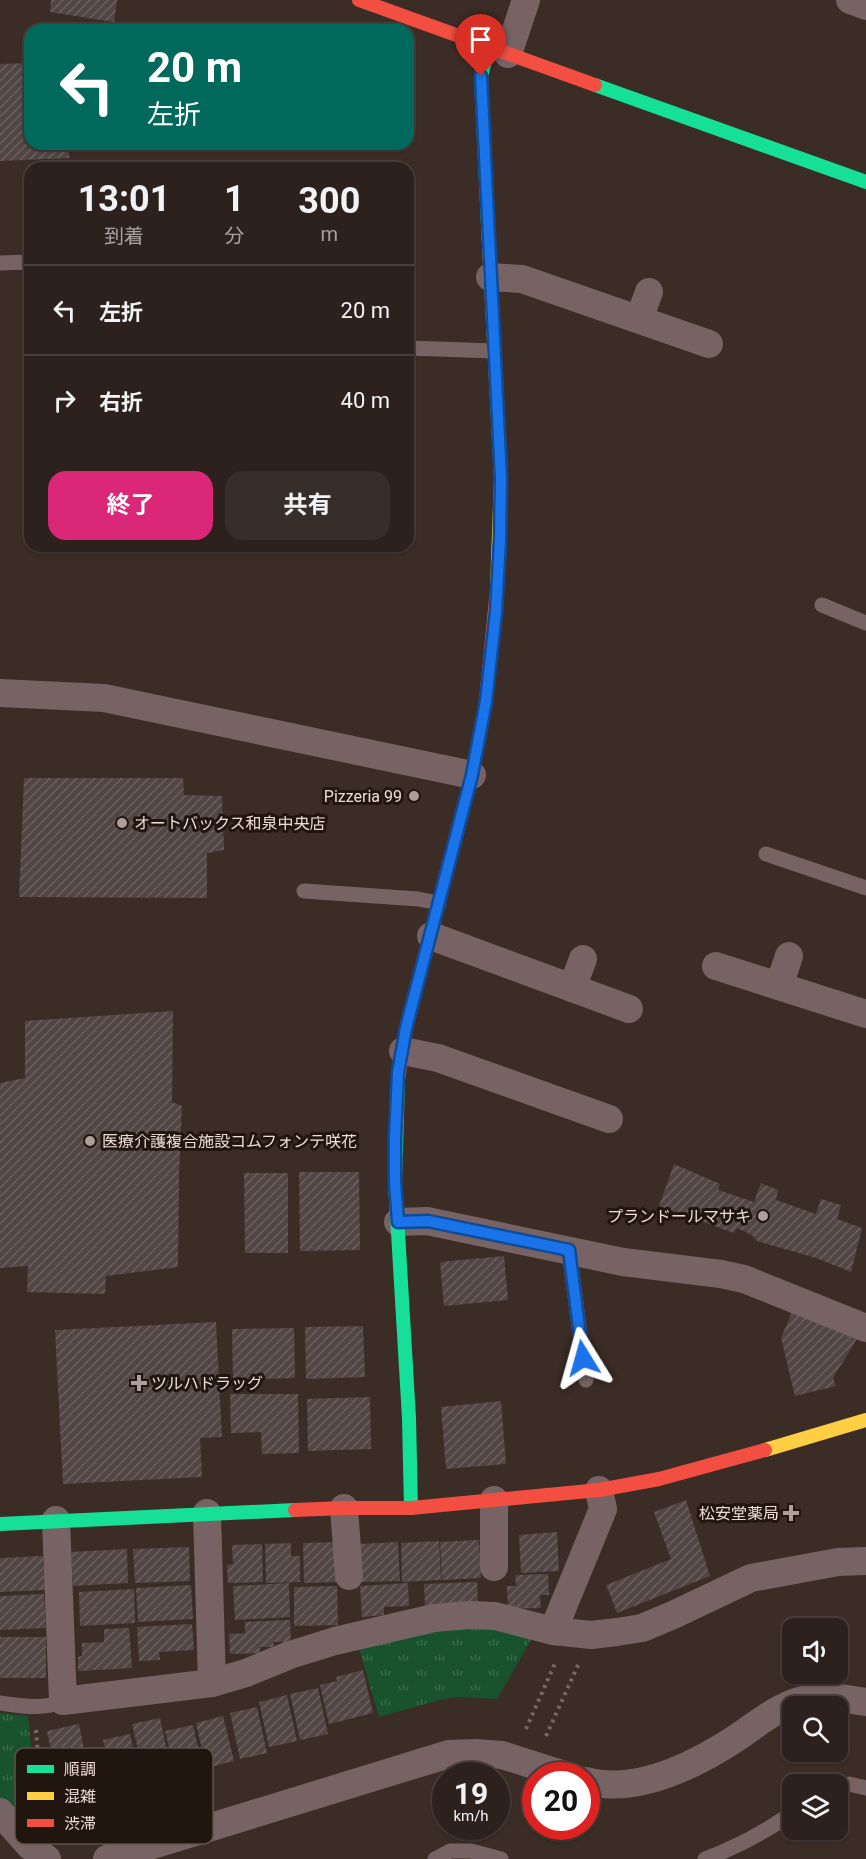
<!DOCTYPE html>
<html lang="ja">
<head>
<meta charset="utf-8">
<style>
	body { margin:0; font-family:Roboto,"Noto Sans JP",sans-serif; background:#382e29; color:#f1f3f6; height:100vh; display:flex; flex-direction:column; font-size:22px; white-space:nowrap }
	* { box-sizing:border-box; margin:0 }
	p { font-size:20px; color:#a6a3a3 }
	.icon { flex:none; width:33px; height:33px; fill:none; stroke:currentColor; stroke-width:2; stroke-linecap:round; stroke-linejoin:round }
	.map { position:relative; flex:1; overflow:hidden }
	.drawer { position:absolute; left:24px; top:162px; width:390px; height:390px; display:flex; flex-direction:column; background:#2c211c; border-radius:18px; box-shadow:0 2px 4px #0004,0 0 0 2px #483e3b }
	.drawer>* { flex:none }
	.hud { position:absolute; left:24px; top:24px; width:390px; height:126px; border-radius:18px; box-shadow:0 2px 4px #0004,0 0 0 2px #483e3b; background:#00695c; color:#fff; overflow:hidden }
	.buttons { position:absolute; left:782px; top:1618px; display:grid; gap:12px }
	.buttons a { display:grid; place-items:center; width:66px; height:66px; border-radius:12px; background:#2c211c; box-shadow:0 2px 4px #0004,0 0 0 2px #483e3b; font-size:30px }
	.speed { position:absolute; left:432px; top:1762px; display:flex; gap:12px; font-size:30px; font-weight:700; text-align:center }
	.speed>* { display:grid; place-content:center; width:78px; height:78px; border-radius:50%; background:#2c211c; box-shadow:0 2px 4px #0004,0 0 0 2px #483e3b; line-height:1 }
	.speed small { font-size:15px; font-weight:400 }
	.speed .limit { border:9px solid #d22; background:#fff; color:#111 }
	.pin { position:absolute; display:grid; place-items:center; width:51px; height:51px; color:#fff; margin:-62px -26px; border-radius:50% 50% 50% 0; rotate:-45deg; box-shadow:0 0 6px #0007 }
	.pin .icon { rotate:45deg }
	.me { position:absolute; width:66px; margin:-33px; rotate:352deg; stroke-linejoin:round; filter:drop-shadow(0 0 4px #0008) }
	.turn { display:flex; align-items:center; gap:21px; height:126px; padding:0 24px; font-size:27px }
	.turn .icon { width:78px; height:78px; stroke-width:2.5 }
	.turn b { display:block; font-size:42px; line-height:51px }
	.eta { display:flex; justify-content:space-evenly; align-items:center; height:102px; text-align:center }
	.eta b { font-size:36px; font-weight:700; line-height:42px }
	.primary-button { display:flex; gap:12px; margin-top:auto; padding:12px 24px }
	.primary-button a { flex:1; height:69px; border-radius:18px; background:#db2777; color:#fff; font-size:24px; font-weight:700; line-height:69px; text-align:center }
	.primary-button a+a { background:#382e29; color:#f1f3f6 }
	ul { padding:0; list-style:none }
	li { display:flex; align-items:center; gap:18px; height:90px; padding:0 24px; border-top:2px solid #483e3b }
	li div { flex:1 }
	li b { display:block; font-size:22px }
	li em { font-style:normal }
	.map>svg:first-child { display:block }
	.park { fill:url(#park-tufts) }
	.building { fill:url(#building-hatch) }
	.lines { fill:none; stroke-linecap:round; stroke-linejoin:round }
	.path { stroke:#776866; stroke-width:4; stroke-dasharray:3 4.5; stroke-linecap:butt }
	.lane { stroke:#776363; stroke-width:15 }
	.street { stroke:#776363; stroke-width:28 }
	.fast { stroke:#16e098; stroke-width:14 }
	.slow { stroke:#ffcf43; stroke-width:14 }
	.jam { stroke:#f24e42; stroke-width:14 }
	.route-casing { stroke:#114b97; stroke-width:15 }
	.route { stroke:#1a73e8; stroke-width:10 }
	.poi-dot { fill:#af9e97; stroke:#211510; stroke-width:2 }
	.labels { text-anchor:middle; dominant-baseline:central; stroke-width:6; stroke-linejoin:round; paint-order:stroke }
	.poi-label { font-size:16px; fill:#eedcd4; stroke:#211510; text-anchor:end }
	.key { fill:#211510; stroke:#5e514b; stroke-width:1.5 }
	.key-label { font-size:16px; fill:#eedcd4 }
</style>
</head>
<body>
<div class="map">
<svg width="866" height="1859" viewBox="0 0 866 1859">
	<defs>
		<pattern id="park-tufts" width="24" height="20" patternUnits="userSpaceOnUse" patternTransform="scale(1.5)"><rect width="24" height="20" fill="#18532d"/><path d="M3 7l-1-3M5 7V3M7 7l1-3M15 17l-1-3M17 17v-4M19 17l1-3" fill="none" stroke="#3a6b4b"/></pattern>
		<pattern id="building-hatch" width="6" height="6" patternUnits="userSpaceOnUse" patternTransform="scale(1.5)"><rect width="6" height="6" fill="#524645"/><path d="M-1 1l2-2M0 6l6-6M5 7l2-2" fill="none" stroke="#6b605f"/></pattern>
	</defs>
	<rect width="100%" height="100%" fill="#3b2c25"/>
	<g class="park">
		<polygon points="470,1623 533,1636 497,1699 460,1697 443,1699 379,1717 358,1645"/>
		<polygon points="0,1713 28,1716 31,1745 51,1841 0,1798"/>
	</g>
	<g class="building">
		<polygon points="51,0 117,0 114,22 50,12"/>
		<polygon points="30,63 30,144 69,144 69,158 0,161 0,64"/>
		<polygon points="107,144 212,144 212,149 107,152"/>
		<polygon points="24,778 183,778 184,795 222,796 224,850 207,853 207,898 19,897"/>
		<polygon points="173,1011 172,1102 182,1106 179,1176 178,1267 106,1276 105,1294 27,1292 28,1266 0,1268 0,1083 25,1078 25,1021"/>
		<polygon points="674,1164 720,1184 718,1190 754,1202 761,1183 778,1190 776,1200 816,1214 821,1199 841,1205 837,1219 862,1228 851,1272 816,1258 757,1241 752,1235 737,1228 734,1233 659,1206"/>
		<polygon points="299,1172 359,1172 360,1250 300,1251"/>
		<polygon points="244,1173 288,1173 288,1253 245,1253"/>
		<polygon points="504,1256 508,1300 444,1306 440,1262"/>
		<polygon points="792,1312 858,1337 833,1378 836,1386 795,1396 781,1338"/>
		<polygon points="216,1322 222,1437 200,1438 202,1477 63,1484 55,1330"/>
		<polygon points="363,1326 365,1377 306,1379 305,1327"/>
		<polygon points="294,1328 295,1378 233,1380 232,1329"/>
		<polygon points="230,1394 298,1394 299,1453 262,1454 261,1432 231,1433"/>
		<polygon points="370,1397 371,1449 308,1451 307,1399"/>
		<polygon points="501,1401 506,1464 446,1469 441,1407"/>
		<polygon points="686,1500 710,1576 617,1613 606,1585 671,1559 654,1512"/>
		<polygon points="557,1532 559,1571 521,1573 519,1535"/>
		<polygon points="479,1540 481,1578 442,1580 440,1542"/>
		<polygon points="439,1541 441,1580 402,1582 401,1543"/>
		<polygon points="338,1542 339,1582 304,1583 303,1543"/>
		<polygon points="398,1542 400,1581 362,1582 360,1544"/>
		<polygon points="291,1543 291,1556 300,1556 300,1582 266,1583 265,1544"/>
		<polygon points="262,1544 263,1582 228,1583 227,1565 233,1564 232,1545"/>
		<polygon points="189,1547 190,1581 135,1583 133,1549"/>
		<polygon points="127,1549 128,1583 73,1586 71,1552"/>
		<polygon points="43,1556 45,1590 0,1592 0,1558"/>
		<polygon points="548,1574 549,1595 540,1595 541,1608 508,1609 507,1586 516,1586 515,1575"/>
		<polygon points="477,1582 478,1603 425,1606 424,1584"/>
		<polygon points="289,1583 290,1617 235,1620 233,1586"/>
		<polygon points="408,1583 409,1606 384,1607 384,1615 362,1617 360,1586"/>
		<polygon points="191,1585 193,1619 138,1622 136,1588"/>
		<polygon points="337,1586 338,1625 294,1626 294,1587"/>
		<polygon points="134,1589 135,1623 80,1626 79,1592"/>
		<polygon points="44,1594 46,1628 0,1630 0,1596"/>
		<polygon points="290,1620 291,1642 273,1642 274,1647 260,1647 260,1653 230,1654 229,1634 245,1633 245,1622"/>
		<polygon points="192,1624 194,1650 159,1652 160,1660 139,1661 137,1627"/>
		<polygon points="129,1628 132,1668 78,1671 78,1657 82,1656 82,1643 104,1642 104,1629"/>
		<rect x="0" y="1637" width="46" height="41"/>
		<polygon points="363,1670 373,1713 329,1724 320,1685 337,1681 336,1677"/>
		<polygon points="318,1688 328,1734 300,1740 290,1694"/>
		<polygon points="287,1695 297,1741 269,1747 259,1702"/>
		<polygon points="257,1707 267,1753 240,1759 230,1713"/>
		<polygon points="223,1716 234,1761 206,1768 196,1723"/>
		<polygon points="160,1718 170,1764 143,1770 132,1724"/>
		<polygon points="79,1724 87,1765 55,1772 47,1731"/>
		<polygon points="193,1725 203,1770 176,1777 165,1731"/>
		<polygon points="130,1734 140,1780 113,1786 103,1740"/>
	</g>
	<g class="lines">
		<g class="path">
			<polyline points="526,1729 556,1661"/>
			<polyline points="36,1730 37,1745 52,1820"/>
			<polyline points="546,1736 579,1663"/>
		</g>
		<g class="lane">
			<polyline points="0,263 30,262"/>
			<polyline points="408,348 494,351"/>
			<polyline points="822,605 866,623"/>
			<polyline points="766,854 866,888"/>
			<polyline points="304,891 418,899 439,903"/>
			<polyline points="569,1250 586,1380"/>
			<path d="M0 1703C22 1706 43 1710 63 1701"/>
			<polyline points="837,1787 849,1784 866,1788"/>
			<polyline points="435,1859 450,1851 471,1851 501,1859"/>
			<path d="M705 1859C737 1847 765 1832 792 1813"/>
		</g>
		<g class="street">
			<polyline points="850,0 866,6"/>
			<polyline points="508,54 526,0"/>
			<polyline points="490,277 522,279 709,344"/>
			<polyline points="639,319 649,292"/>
			<polyline points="0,693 104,698 472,775"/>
			<polyline points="431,936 629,1009"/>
			<polyline points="716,966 866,1014"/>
			<polyline points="779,986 789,956"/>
			<polyline points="572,988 583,959"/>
			<polyline points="403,1051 438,1058 609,1119"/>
			<polyline points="398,1222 427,1221 623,1262 721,1274 744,1279 866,1328"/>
			<polyline points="344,1508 349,1576"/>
			<polyline points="207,1513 212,1683"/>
			<polyline points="56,1520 63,1701 212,1683 246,1673 290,1655 335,1641 434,1618 469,1615 495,1616 553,1631 591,1635 617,1632 642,1628 673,1615 751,1578 838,1562 866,1561"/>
			<polyline points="494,1567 494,1500"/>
			<polyline points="553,1631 603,1509 599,1490"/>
			<path d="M586 1781C637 1795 697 1764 738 1737 758 1723 778 1707 802 1700 823 1694 845 1699 866 1702"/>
			<polyline points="0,1812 30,1846 47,1859"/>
			<polyline points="107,1859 449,1754 475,1753 502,1755 568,1776"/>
		</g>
		<g class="fast">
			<polyline points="595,85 866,182"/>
			<polyline points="488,225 481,76 489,47"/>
			<polyline points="398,1080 395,1182 409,1418 411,1508"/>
			<polyline points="0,1524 295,1510"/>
		</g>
		<g class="slow">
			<polyline points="488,225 501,478 497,589"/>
			<polyline points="765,1450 866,1420"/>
		</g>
		<g class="jam">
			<polyline points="359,0 595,85"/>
			<polyline points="398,1080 406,1028 472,775 486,701 497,589"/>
			<polyline points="295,1510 344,1508 411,1508 599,1490 659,1479 765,1450"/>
		</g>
	</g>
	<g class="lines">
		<defs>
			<polyline id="route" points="481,76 501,478 500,540 496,612 486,701 472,775 406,1028 398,1073 395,1138 395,1182 398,1222 428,1221 569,1250 583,1358"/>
		</defs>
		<use href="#route" class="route-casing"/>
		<use href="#route" class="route"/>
	</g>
	<g class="poi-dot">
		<circle cx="414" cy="796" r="6"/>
		<circle cx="122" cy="823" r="6"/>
		<circle cx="90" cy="1141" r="6"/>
		<circle cx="763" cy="1216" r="6"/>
		<path d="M136 1374h6v6h6v6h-6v6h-6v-6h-6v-6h6z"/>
		<path d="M788 1504h6v6h6v6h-6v6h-6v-6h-6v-6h6z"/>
	</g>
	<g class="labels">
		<g class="poi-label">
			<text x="402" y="796">Pizzeria 99</text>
			<text x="134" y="823" text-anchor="start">オートバックス和泉中央店</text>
			<text x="102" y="1141" text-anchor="start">医療介護複合施設コムフォンテ咲花</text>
			<text x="751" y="1216">プランドールマサキ</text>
			<text x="151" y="1383" text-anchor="start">ツルハドラッグ</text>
			<text x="779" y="1513">松安堂薬局</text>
		</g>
	</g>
	<rect x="15" y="1748" width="198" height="96" rx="9" class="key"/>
	<rect x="27" y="1765" width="27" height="8" fill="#16e098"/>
	<rect x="27" y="1792" width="27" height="8" fill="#ffcf43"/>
	<rect x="27" y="1819" width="27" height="8" fill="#f24e42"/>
	<g class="key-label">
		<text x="64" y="1775">順調</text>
		<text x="64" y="1802">混雑</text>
		<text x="64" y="1829">渋滞</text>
	</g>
</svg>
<div class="buttons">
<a><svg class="icon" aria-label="sound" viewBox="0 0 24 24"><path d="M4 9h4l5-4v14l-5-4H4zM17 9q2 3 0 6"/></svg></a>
<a><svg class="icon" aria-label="search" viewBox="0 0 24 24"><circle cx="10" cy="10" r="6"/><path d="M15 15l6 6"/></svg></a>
<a><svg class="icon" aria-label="layers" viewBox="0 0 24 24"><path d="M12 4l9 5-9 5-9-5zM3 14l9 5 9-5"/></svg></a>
</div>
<div class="speed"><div>19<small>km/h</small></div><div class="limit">20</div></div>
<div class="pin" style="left:481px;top:76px;background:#d93025"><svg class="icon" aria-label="arrive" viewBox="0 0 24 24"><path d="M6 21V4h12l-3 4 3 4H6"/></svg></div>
<svg class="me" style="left:583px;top:1358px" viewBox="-20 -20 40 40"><path d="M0-17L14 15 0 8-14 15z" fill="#1a73e8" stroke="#fff" stroke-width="4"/></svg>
<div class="hud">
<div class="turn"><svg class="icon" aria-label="left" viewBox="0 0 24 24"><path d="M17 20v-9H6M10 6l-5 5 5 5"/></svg><div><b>20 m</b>左折</div></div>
</div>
<section class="drawer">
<div class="eta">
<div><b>13:01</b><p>到着</p></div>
<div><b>1</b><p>分</p></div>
<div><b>300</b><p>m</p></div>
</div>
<ul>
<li><svg class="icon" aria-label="left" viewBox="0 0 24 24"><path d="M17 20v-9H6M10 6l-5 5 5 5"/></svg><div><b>左折</b></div><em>20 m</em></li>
<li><svg class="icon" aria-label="right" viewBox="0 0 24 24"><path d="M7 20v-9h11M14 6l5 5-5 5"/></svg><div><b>右折</b></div><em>40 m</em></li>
</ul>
<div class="primary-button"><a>終了</a><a>共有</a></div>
</section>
</div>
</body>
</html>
